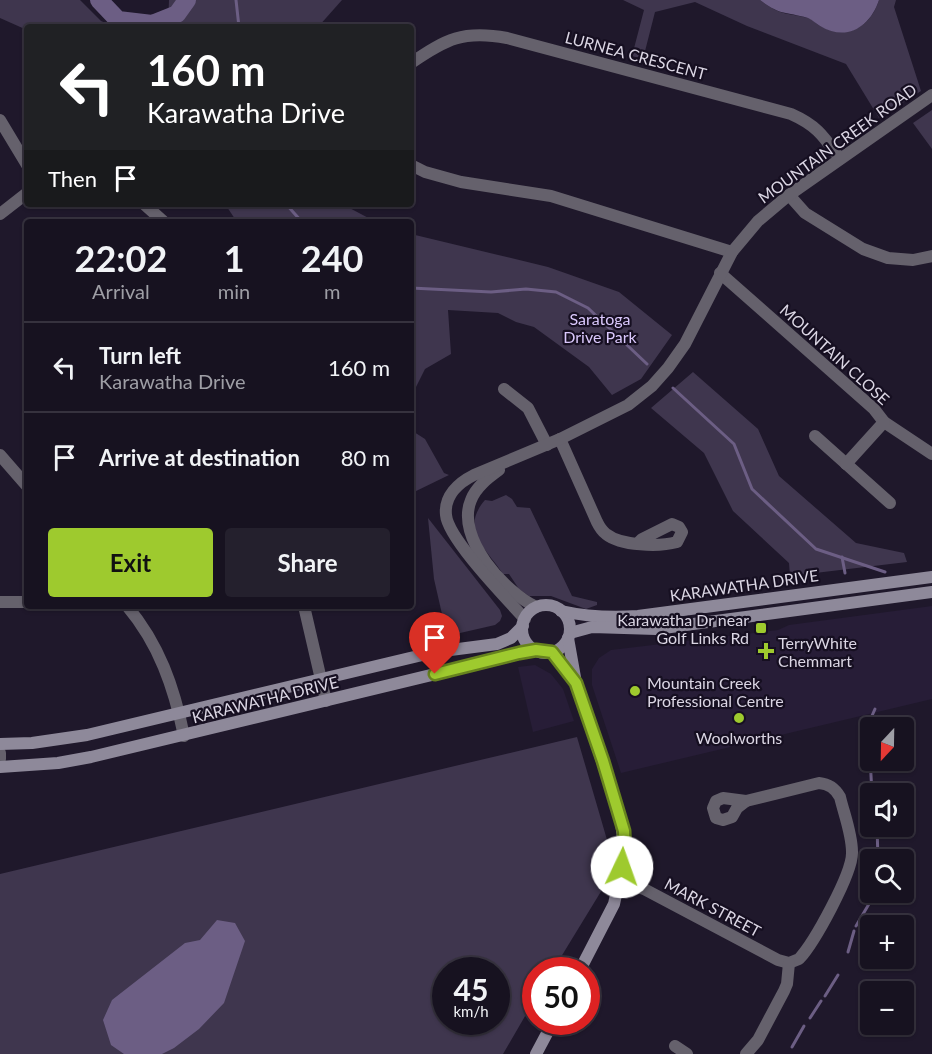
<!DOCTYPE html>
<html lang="en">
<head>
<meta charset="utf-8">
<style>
	body { margin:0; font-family:Lato,sans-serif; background:#24202d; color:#f1f3f6; height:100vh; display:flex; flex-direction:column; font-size:22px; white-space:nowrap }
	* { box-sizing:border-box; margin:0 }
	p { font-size:20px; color:#9e9ea5 }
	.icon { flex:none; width:33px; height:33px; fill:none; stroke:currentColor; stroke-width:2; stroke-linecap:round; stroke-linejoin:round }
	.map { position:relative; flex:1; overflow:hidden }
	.side { position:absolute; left:24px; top:219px; width:390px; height:390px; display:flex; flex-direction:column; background:#171220; border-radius:6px; box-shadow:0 2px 4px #0004,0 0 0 2px #36323e }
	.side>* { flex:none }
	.top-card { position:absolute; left:24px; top:24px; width:390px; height:183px; border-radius:6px; box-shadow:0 2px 4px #0004,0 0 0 2px #36323e; background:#202124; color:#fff; overflow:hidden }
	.needle { width:39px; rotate:202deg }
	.tools { position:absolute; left:860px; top:717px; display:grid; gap:12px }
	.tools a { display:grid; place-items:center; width:54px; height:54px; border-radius:6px; background:#171220; box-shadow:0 2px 4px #0004,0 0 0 2px #36323e; font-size:30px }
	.speed { position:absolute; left:432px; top:957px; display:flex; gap:12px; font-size:30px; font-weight:700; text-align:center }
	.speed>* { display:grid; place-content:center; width:78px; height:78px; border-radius:50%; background:#171220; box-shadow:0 2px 4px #0004,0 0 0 2px #36323e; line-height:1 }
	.speed small { font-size:15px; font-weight:400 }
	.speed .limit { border:9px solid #d22; background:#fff; color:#111 }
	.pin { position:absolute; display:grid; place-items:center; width:51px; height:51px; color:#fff; margin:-62px -26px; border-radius:50% 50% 50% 0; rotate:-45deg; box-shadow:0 0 6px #0007 }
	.pin .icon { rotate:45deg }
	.me { position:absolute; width:66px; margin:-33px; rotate:3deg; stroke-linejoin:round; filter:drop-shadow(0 0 4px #0008) }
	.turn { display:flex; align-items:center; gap:21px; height:126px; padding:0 24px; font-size:27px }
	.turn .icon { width:78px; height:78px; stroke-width:2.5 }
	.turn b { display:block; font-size:42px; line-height:51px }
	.then { display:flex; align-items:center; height:57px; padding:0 24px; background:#0003; gap:12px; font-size:22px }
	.eta { display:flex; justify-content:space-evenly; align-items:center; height:102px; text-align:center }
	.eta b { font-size:36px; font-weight:700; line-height:42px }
	.action { display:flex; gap:12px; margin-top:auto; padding:12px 24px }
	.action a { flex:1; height:69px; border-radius:6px; background:#9eca2e; color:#111; font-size:24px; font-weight:700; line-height:69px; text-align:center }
	.action a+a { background:#24202d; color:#f1f3f6 }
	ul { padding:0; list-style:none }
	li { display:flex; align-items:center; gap:18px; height:90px; padding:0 24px; border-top:2px solid #36323e }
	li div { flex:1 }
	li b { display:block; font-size:22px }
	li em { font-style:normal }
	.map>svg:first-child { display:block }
	.built { fill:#271d37 }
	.green { fill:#3f364e; fill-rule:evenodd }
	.water { fill:#6c5e84 }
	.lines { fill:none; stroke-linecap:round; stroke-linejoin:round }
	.stream { stroke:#6c5e84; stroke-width:3 }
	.river { stroke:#6c5e84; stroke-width:18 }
	.minor { stroke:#65616c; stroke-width:12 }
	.tertiary { stroke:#65616c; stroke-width:12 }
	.secondary { stroke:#8e899a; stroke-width:12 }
	.route-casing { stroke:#67831e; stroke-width:15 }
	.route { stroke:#9eca2e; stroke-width:10 }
	.poi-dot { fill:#9eca2e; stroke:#160f21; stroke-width:2 }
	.labels { text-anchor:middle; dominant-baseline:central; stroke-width:4.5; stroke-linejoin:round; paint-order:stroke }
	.street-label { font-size:16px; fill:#dbd6e4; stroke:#160f21 }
	.park-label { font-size:16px; fill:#dac8fc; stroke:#160f21 }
	.poi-label { font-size:16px; fill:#dbd6e4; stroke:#160f21; text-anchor:start }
</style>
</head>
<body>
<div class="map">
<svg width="932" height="1054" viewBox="0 0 932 1054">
	<rect width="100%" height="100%" fill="#1f182b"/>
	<g class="built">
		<polygon points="932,606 932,699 621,773 592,685 592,669 599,658 611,650 778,630 789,625"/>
		<polygon points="535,665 551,674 563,689 574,721 533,732 518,667"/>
	</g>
	<g class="green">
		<polygon points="0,0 80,0 101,21 115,27 27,27 27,30 0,18"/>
		<polygon points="169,0 342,0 318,27 168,27"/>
		<path d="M623 0H760C781 16 784 12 808 18 813 19 815 23 820 26 847 40 870 28 879 0H896L894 7 921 91 879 118 846 64 747 26 695 2 655 12 643 59 632 56 644 10Z"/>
		<polygon points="932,110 932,149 913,123"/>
		<polygon points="225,204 342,204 376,222 237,222"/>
		<polygon points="411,234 548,267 619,292 672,335 641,379 612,395 589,367 534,327 516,322 498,313 448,310 451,354 425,369 416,387 411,414"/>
		<polygon points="693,372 758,429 779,476 856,543 904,553 907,562 790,576 789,563 733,511 704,453 651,408"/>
		<polygon points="411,425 414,432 425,439 444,473 449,475 412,493"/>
		<path d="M506 495 512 499 517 507 530 508 572 596 597 602V605L586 609 551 596H529L519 589 509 574H503C487 549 459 530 485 500L492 501Z"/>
		<polygon points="428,518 500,610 502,616 500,621 495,625 447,636 434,579"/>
		<path d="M577 737 610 850 608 880 553 970H536L535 999 503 1054H0V874ZM446 970H496V1022H446Z"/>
	</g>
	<g class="water">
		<path d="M760 0H879C870 27 847 42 820 26 815 23 813 20 808 18 784 11 781 16 760 0Z"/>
		<polygon points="217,920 235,923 245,941 224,1003 199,1029 174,1048 162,1054 124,1054 111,1045 103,1020 112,1000 185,943 200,940"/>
	</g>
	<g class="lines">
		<g class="stream">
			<polyline points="236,0 239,27"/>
			<polyline points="286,204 302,222"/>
			<polyline points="411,288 491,292 526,289 556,292 588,308 647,364"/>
			<polyline points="673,388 734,444 752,489 816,549 885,572"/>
			<polyline points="842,557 845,573"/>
			<polyline points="870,728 871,718 875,709"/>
			<polyline points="870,757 872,794"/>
			<polyline points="877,826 878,860"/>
			<polyline points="856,926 876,892"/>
			<polyline points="848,952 854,931"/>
			<polyline points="825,996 838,975"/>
			<polyline points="810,1018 821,1001"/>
			<polyline points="792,1047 804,1026"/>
		</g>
		<polyline class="river" points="99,0 118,20 152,24 177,14 187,0"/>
		<g class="minor">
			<path d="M411 63C446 39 463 30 507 38L791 114C818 126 824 137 840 159"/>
			<polyline points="0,120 27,165"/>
			<polyline points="411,165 425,172 461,182 551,196 732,252"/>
			<polyline points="789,195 805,213 863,249 888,258 913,260 932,256"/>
			<polyline points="144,204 164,222"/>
			<polyline points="0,214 27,193"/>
			<polyline points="720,273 874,409 884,422 932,454"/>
			<polyline points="504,389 528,408 547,445"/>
			<polyline points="815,436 890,503"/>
			<path d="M560 439 597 522C599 526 602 531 606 534 621 546 659 547 677 542L682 532 679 527 672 524 642 539 638 543"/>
			<polyline points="0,455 27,486"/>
			<polyline points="846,464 884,422"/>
			<polyline points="0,602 27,602"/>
			<path d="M127 606C159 644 174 687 184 736"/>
			<polyline points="304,606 326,701"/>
			<polyline points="0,753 0,759"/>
			<polygon points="723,798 746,801 737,808 732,817 723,820 716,818 713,808 716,801"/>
			<path d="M620 881 644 889 778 960 789 963 799 959C814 943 853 873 852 852 852 834 844 814 840 797 835 788 829 784 819 783L746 801"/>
			<polyline points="675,1046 687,1054"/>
			<polyline points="746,1054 758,1040 784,991 787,984 789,963"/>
		</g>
		<g class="tertiary">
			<path d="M499 470C488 478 476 487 471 500 455 538 505 592 536 607"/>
			<path d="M525 619C507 599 448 539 446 515 444 496 458 483 474 475L560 439 628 405 652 386 668 368 685 344 732 252 758 221 789 195 932 95"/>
		</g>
		<g class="secondary">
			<circle cx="546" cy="629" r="24"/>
			<path d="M561 611C588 617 611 618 638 616L932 577"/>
			<polyline points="570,633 592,627 656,629 932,592"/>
			<polyline points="568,638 576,683 620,815 625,853 614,904 580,970"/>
			<polyline points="552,652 575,682"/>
			<polyline points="0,744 32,743 87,735 435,652 497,644 511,638 523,626"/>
			<polyline points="0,767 58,763 91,757 535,650"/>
			<polyline points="536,1054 553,1022"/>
		</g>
	</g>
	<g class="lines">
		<defs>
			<polyline id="route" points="435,674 519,653 536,650 552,652 576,683 603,761 624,831 625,853 622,867"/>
		</defs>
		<use href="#route" class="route-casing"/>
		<use href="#route" class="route"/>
	</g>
	<g class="poi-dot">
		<rect x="755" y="622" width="12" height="12" rx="3"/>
		<path d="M763 642h6v6h6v6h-6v6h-6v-6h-6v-6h6z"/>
		<circle cx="635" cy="691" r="6"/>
		<circle cx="739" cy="718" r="6"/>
	</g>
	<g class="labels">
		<g class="street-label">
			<text transform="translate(636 55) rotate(15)">LURNEA CRESCENT</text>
			<text transform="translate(837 143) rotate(-36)">MOUNTAIN CREEK ROAD</text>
			<text transform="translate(835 354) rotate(42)">MOUNTAIN CLOSE</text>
			<text transform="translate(744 585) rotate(-8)">KARAWATHA DRIVE</text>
			<text transform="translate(265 699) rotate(-14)">KARAWATHA DRIVE</text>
			<text transform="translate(713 907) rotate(28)">MARK STREET</text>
		</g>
		<g class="park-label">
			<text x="600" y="318">Saratoga<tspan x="600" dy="18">Drive Park</tspan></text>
		</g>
		<g class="poi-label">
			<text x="749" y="619" text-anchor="end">Karawatha Dr near<tspan x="749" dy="18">Golf Links Rd</tspan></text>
			<text x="778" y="642">TerryWhite<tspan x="778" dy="18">Chemmart</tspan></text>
			<text x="647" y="682">Mountain Creek<tspan x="647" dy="18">Professional Centre</tspan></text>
			<text x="739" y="737" text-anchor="middle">Woolworths</text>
		</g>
	</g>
</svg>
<div class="tools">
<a><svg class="needle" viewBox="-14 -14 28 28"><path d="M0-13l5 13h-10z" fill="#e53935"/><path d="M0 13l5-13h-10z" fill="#9e9ea5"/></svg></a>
<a><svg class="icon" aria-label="sound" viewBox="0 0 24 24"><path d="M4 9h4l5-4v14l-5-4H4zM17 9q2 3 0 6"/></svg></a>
<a><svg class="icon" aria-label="search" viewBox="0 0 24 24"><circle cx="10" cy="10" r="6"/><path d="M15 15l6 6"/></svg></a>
<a>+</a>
<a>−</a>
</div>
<div class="speed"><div>45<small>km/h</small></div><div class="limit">50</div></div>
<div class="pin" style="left:435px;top:674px;background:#d93025"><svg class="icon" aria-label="arrive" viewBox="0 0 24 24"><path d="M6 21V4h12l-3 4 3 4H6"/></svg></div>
<svg class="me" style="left:622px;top:867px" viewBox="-20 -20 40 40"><circle r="19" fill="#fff"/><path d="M0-13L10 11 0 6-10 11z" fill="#9eca2e"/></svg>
<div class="top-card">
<div class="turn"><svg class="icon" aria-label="left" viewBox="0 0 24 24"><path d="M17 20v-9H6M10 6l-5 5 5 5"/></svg><div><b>160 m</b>Karawatha Drive</div></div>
<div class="then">Then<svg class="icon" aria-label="arrive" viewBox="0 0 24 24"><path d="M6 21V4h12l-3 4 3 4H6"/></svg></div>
</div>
<section class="side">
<div class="eta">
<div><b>22:02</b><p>Arrival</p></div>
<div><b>1</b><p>min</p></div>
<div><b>240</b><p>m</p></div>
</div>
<ul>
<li><svg class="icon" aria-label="left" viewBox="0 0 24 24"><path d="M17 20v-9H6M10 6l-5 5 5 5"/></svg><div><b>Turn left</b><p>Karawatha Drive</p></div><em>160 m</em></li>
<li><svg class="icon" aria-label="arrive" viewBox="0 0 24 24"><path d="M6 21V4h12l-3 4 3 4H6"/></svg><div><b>Arrive at destination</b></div><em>80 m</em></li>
</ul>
<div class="action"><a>Exit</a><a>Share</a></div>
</section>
</div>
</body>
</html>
